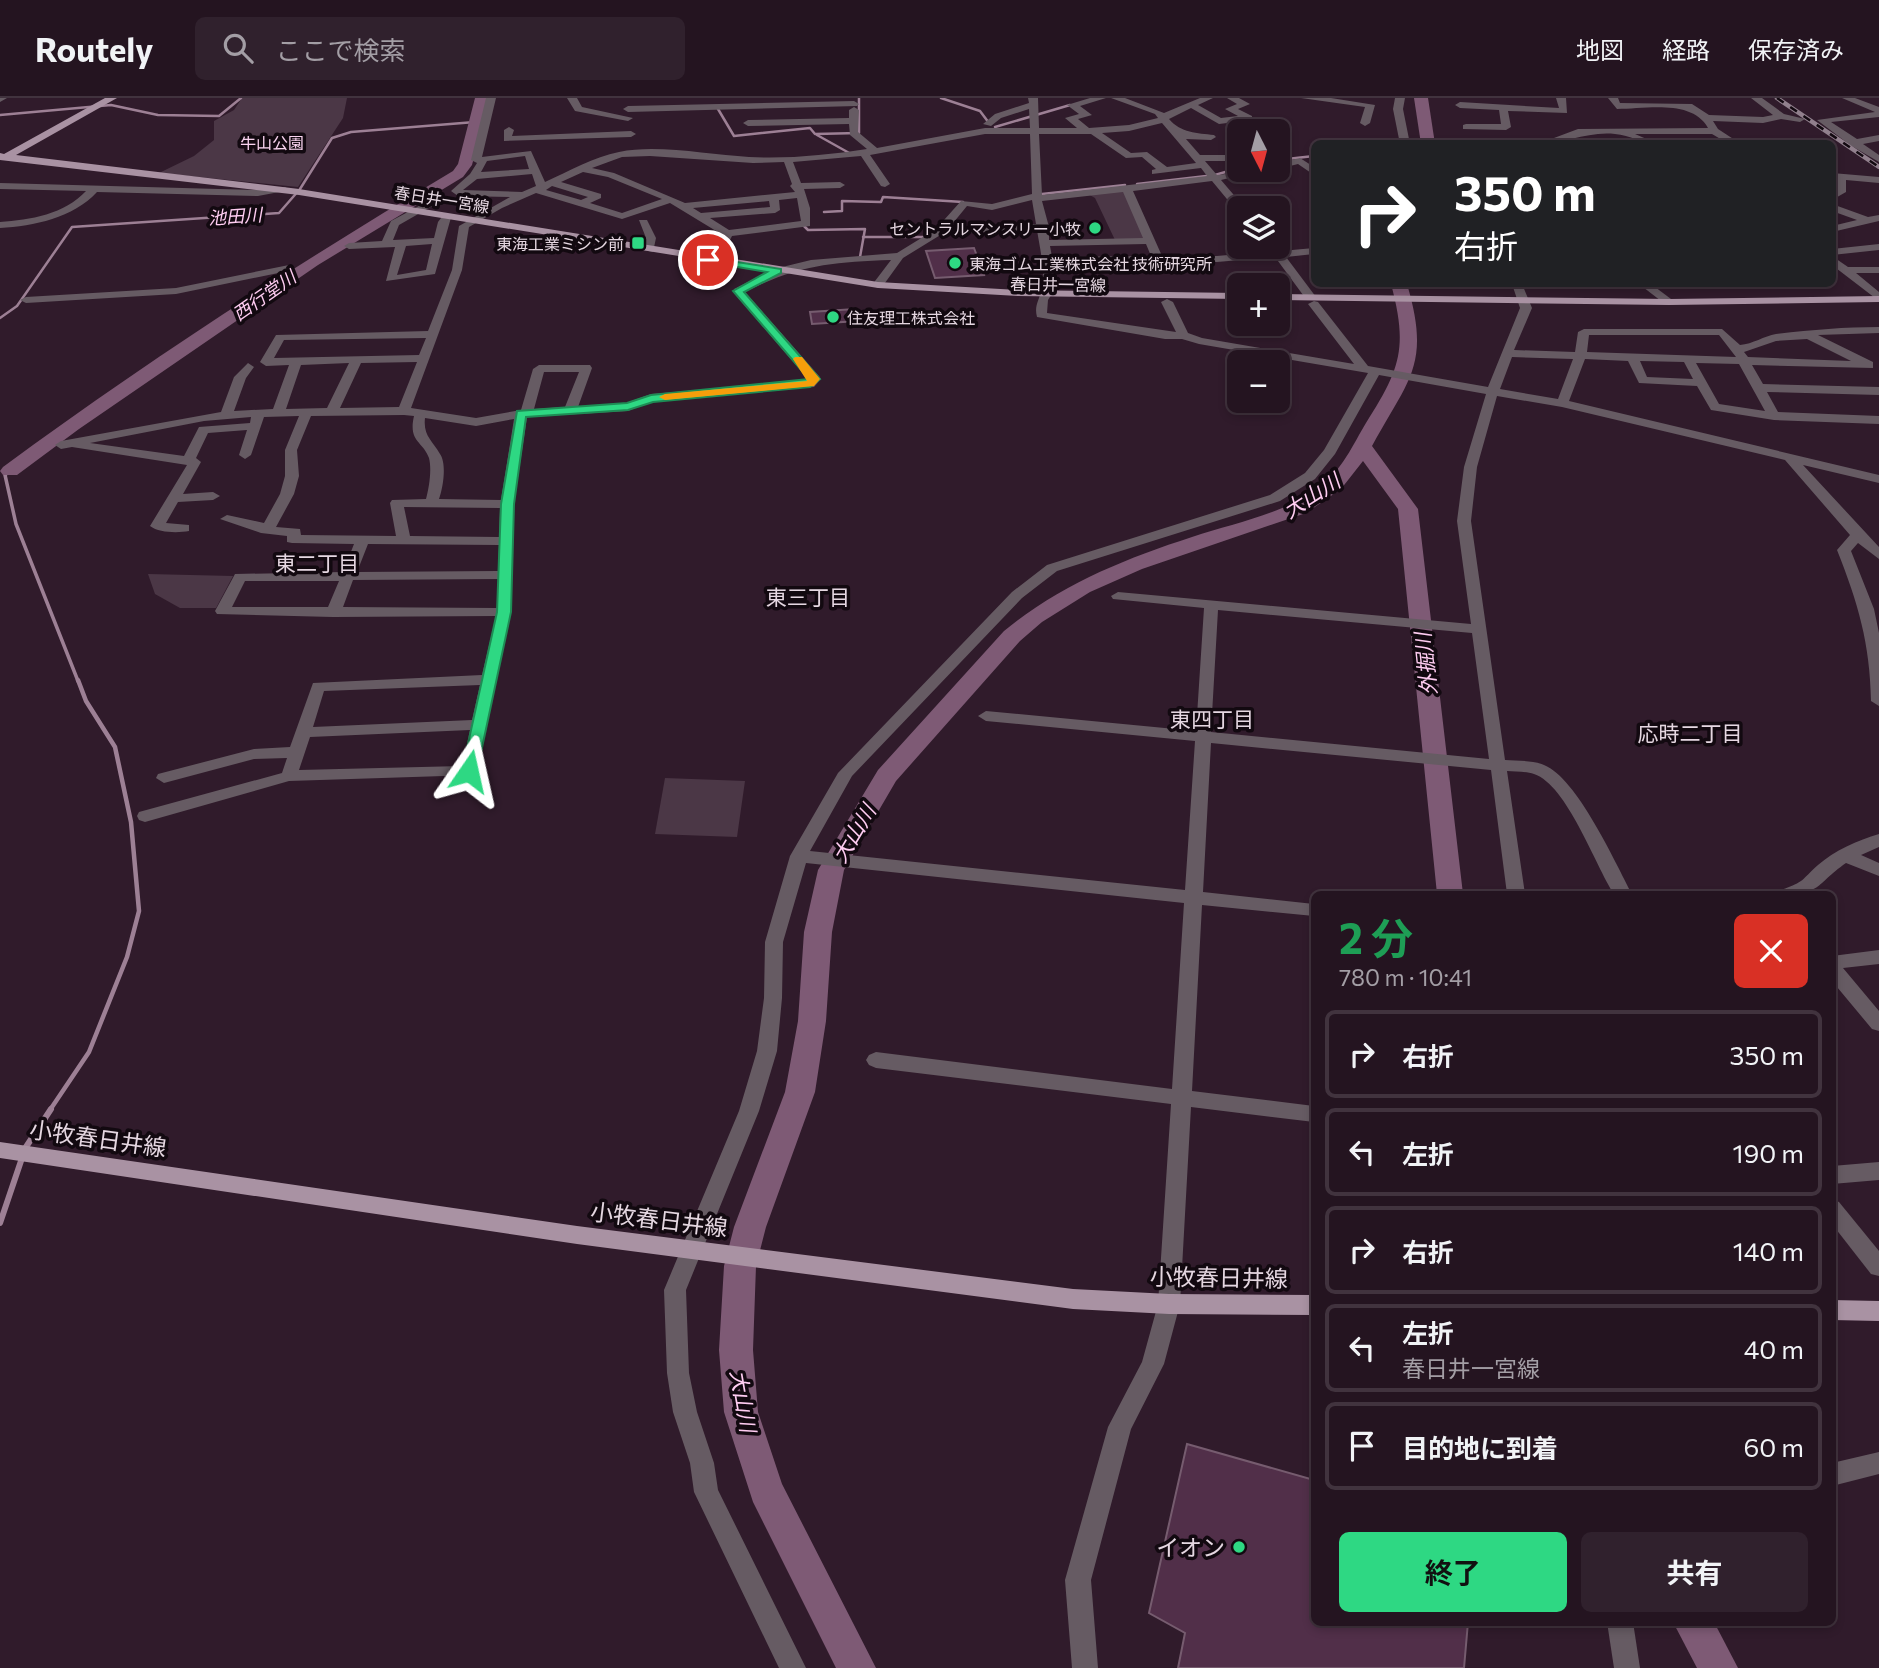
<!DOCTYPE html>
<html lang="ja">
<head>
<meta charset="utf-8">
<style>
	body { margin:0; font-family:Commissioner,"Noto Sans JP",sans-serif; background:#30212d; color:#f1f3f6; height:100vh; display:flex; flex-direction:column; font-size:26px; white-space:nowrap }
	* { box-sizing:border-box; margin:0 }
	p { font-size:23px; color:#a39ea5 }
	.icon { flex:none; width:38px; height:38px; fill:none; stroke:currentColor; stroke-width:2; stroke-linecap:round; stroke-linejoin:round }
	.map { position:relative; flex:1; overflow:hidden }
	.drawer { position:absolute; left:1311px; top:793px; width:525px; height:735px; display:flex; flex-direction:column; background:#241420; border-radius:10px; box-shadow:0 4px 10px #0003,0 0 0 2px #41333e }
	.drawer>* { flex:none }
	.banner { position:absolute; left:1311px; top:42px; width:525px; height:147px; border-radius:10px; box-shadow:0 4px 10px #0003,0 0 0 2px #41333e; background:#202124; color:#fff; overflow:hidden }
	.needle { width:46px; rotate:174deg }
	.controls { position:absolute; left:1227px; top:21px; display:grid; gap:14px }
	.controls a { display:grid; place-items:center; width:63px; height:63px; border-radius:10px; background:#241420; box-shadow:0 4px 10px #0003,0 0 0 2px #41333e; font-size:35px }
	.pin { position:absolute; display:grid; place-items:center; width:60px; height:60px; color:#fff; margin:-30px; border:4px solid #fff; border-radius:50%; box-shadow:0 2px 7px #0007 }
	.me { position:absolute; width:77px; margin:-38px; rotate:11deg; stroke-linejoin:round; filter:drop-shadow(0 0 5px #0008) }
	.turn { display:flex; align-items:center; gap:24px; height:147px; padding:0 28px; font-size:32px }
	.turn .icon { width:91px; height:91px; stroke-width:2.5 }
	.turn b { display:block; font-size:49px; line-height:60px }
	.round { display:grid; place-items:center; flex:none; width:74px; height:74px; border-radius:10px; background:#30212d }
	.headline { display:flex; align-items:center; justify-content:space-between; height:119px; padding:0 28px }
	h1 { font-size:42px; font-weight:700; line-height:52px; color:#1e9e55 }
	.primary-button { display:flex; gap:14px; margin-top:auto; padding:14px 28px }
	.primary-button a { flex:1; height:80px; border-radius:10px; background:#2ed883; color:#111; font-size:28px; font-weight:700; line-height:80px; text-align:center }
	.primary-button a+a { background:#30212d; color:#f1f3f6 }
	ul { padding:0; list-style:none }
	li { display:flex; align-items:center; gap:21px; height:88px; margin:0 14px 10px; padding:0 14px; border:4px solid #41333e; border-radius:10px }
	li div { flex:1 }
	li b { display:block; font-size:26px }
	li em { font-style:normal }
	header { display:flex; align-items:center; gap:42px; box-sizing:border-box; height:98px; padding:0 35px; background:#241420; border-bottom:2px solid #41333e }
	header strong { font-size:33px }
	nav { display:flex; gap:38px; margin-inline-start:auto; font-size:24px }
	.search { width:490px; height:63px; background:#30212d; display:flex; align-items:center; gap:18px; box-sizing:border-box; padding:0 24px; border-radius:10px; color:#a39ea5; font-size:26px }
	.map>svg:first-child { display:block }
	.green { fill:#4b3746 }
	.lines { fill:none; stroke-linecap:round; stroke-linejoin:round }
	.stream-far3 { stroke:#9d8095; stroke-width:2.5 }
	.stream-far2 { stroke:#9d8095; stroke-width:3.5 }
	.stream-far1 { stroke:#9d8095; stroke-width:4.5 }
	.stream { stroke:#9d8095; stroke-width:6 }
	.river { fill:#7e5a75; fill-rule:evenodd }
	.building { fill:#512f49; stroke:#765c6f; stroke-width:2 }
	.minor { fill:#665b63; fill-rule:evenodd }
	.major { fill:#a992a3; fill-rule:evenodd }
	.rail-casing { stroke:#91808d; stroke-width:4.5 }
	.rail { stroke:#120910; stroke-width:2.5; stroke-dasharray:8; stroke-linecap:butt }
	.route { fill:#2ed883; stroke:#1e8c55; stroke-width:2 }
	.slow { fill:#f59e0b }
	.poi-dot { fill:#2ed883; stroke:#120910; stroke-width:2.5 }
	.labels { text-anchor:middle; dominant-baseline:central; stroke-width:7; stroke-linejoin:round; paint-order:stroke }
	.far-park-label { font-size:16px; fill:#f9d3ef; stroke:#120910 }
	.far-street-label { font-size:16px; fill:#e5d7e1; stroke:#120910 }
	.far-poi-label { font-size:16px; fill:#e5d7e1; stroke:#120910; text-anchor:end }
	.far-water-label { font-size:18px; font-style:italic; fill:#ffcdf2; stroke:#120910 }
	.water-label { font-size:21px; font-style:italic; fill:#ffcdf2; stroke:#120910 }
	.neighbourhood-label { font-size:21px; fill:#e5d7e1; stroke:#120910 }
	.near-street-label { font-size:23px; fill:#e5d7e1; stroke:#120910 }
	.near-poi-label { font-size:23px; fill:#e5d7e1; stroke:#120910; text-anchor:end }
</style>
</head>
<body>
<header>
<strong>Routely</strong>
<div class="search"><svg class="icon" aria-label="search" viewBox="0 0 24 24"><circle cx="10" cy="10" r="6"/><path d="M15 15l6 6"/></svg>ここで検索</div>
<nav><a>地図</a><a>経路</a><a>保存済み</a></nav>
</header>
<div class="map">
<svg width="1879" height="1570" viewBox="0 0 1879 1570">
	<rect width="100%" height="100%" fill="#301b2b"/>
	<g class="green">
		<polygon points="242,0 347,0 343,20 298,89 159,75 194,58 214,42 214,23 234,12"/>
		<polygon points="1123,93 1146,142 1115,142 1095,100 1088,96"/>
		<polygon points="148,476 233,478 216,510 180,510 155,496"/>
		<polygon points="665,680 745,683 737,739 655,736"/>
	</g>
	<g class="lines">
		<g class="stream-far3">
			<polyline points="941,0 980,13 989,25"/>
			<polyline points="718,11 734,38 810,30 815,36 859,35 859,0"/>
			<polyline points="0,17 111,7 158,17 219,18 241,0"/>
			<polyline points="995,29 1070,7"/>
			<polyline points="817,37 851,56"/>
			<polyline points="1278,62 1314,58"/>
			<polyline points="1137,86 1215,77 1239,70"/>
			<polyline points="1042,96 1125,87"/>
			<polyline points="824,114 842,113 842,103 881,104 883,99 963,104"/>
			<polyline points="803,127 808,132 865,131 860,159"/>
			<polyline points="863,139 923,139"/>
			<polyline points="0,220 17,208 72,129 279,115 300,91 332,40 351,34 475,24"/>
		</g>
		<polyline class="stream-far2" points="10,373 5,377 16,426 78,583"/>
		<polyline class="stream-far1" points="50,1012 89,954 127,859 139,813 131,724 115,649 86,603 78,582"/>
		<g class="stream">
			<polyline points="24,1052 51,1011"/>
			<polyline points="0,1125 22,1060"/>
		</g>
		<g class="river">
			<path d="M475 0H489L472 67 463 79 318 167 79 331 17 377H3L0 373 3 369C148 262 299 165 453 73L458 66Z"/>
			<polygon points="1414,0 1428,0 1435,46 1421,46"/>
			<path d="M1391 186H1407C1431 267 1409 280 1372 348L1418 411 1463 796H1437L1398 411 1363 363 1341 391 1306 415 1142 471 1090 494 1042 524 1020 543 896 683 844 772 832 834 826 923 815 994 766 1129 756 1168 753 1252 758 1314 782 1386 876 1570H836L753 1404 724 1314 719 1252 724 1168 734 1129 785 994 798 923 804 834 818 772 878 672 1004 533C1060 487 1124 461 1192 439 1237 424 1287 416 1324 385 1345 368 1355 342 1369 320 1402 268 1407 246 1391 186Z"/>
			<polygon points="1673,1524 1714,1524 1738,1570 1697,1570"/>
		</g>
	</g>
	<g class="building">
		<polygon points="974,150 984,177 935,180 926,153"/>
		<polygon points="855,211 858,223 812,226 810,214"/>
		<polygon points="1187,1346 1314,1382 1314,1524 1468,1524 1464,1570 1178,1570 1185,1535 1149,1515"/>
	</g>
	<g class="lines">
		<g class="minor">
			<polygon points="0,0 7,0 0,4"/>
			<path d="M486 0H496L482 59 531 53 545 84C569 73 594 59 619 54 658 46 709 57 749 59 788 61 828 57 867 51L850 37 849 26 748 28 743 25 748 22 849 20V12L854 9 859 12 858 34 877 50 985 30H1030L1029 11 1001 20 991 28 983 26 995 16 1029 5 1028 0H1038L1039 30H1077L1065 20 1079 16 1067 7 1090 0H1106L1080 8 1092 17 1078 21 1089 30 1129 27 1158 20 1155 16 1111 0H1125L1164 15 1200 0H1213L1198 7 1221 20 1238 18 1225 11 1237 6 1227 0H1239L1250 6 1238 11 1252 18V22L1219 26 1191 10 1169 21C1181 35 1197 35 1214 37L1216 39 1211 42 1186 41 1200 57H1239V63H1205L1217 77 1262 72 1221 82 1245 110 1236 112 1212 83 1133 93 1162 158H1217L1271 153 1268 149 1278 148 1281 153 1314 150V156L1286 159 1316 199 1314 201H1306L1275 159 1217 164 1052 165 1053 194 1048 202 1047 215 1176 234 1161 204 1167 201 1173 204 1188 235 1202 240 1354 266 1308 206 1314 203 1318 204 1368 268 1488 289 1520 210 1512 186H1522L1532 210 1514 252 1575 254 1578 234 1584 231H1722L1740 247C1753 246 1764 238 1776 236 1811 232 1844 229 1879 229V235L1818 237 1873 264V270L1752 267 1763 286 1879 289V297L1767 294 1778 314 1879 318V326L1774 322 1711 312 1697 288 1639 285 1628 263 1585 261 1569 303 1879 377V385L1803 367 1879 449V461L1858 445 1851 453 1874 511 1879 535V608L1871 603C1870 545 1858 505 1837 452L1850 437 1785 362 1562 309 1497 298 1477 369 1471 423 1505 662C1517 663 1533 662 1544 667 1577 680 1615 764 1632 796H1614C1595 767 1567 687 1534 676 1526 673 1515 674 1507 673L1525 796H1507L1491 672 1211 645 1203 794 1314 806V818L1202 807 1192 993 1314 1008V1024L1191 1009 1180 1206 1164 1266 1131 1331 1091 1482 1098 1570H1072L1065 1482 1108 1329 1142 1264 1158 1206 1171 1006 876 970 869 967 866 962 869 957 876 954 1172 991 1184 805 806 765 783 844 782 900 777 953 759 1013 686 1192 689 1275 697 1314 714 1365 718 1392 806 1570H779L694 1394 690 1365 673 1314 667 1275 664 1192 739 1013 757 953 764 900 765 844 790 758 838 675 1012 494 1047 467 1270 397 1305 375 1324 352 1368 275 1199 246 1182 241H1165L1037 219C1034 208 1039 203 1041 193 1046 175 1040 151 1037 132L942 136 903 160 882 189 878 190 872 187 891 162C832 164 798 167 745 194L819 278 821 281 814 289 653 303 628 313 527 319 514 406 511 514 475 677 289 683 145 724 139 722 137 718 139 714 282 675 287 660 254 661 164 685 156 680 158 676 254 651 290 649 313 585 482 577 496 518 333 519 217 516 215 513 235 476 343 474 354 446 292 445 287 444V438L261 435 220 421 227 417 264 425 280 396 285 378V352L299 318 264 319 251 357 245 361 239 357 247 332 208 335 196 360 201 364 183 396 213 394 220 398 213 402 178 404 166 425 189 427V433C178 435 159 435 150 428L187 367 72 349 61 351 55 347 61 343 221 314 234 279 248 265 254 269 246 280 234 313 273 311 289 267 266 268 260 264 276 237 428 233 452 172 459 128 510 99 458 98 451 93 470 76 477 65 471 62ZM1162 25 1196 65 1167 69 1147 54 1131 55 1102 35 1129 33ZM985 36H1030L1032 96 992 106 961 103 936 131 897 155 811 162 774 171 734 191V195L808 281 806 283 651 296 626 305 578 309 592 270 590 267H539L533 271 521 312 476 320 411 310 462 172 469 129 502 110 536 95 622 121 670 105 721 136 720 140 694 146 680 158 685 161 702 150 729 144 732 138 810 128V110L804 91 840 90 845 87 840 84 801 85 793 64 861 58 881 88 885 89 890 86 870 57ZM1039 36H1091L1126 60 1142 59 1156 71 1152 72V76L1201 70 1207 78 1042 97ZM525 58 529 71 481 74 487 63ZM650 58 753 65 784 64 792 86 790 88 795 94 685 105 614 75 592 70 622 59ZM583 74 608 79 662 101 622 115 590 105 601 100V96L561 84ZM532 76 536 88 522 94 463 92 477 81ZM552 88 588 99 581 102 546 92ZM1123 94 1143 140 1049 142V129L1042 103ZM797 100 801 123 729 132 710 120 775 115 780 112 779 102ZM1032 102 1036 126 949 130 967 108 992 112ZM769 103 770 109 701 115 693 110ZM1146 146 1151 158 1052 159 1050 148ZM1589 237H1719L1736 259 1587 254ZM426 240 419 257 274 260 284 242ZM1807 241 1851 263 1748 259 1744 254 1776 243ZM1512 259 1573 261 1558 301 1500 291ZM1640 263 1684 264 1693 281 1647 279ZM417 264 399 309 340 310 361 265ZM349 265 327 310 286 311 301 267ZM1696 265 1739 266 1765 313 1719 306ZM544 274H579L565 309 534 311ZM1379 277 1486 296 1464 369 1457 423 1471 526 1118 494 1111 498 1113 501 1204 510 1196 633 986 613 978 618 986 623 1195 643 1185 792 810 753 852 678 1022 500 1057 473 1280 403 1315 381 1335 356ZM404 317 414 318C408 344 423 343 429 360 432 372 429 390 426 401L392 402 390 405 396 438 301 437 300 431 276 429 294 396 299 378 297 352 311 318ZM251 319 250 325 199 329 184 358 90 345 204 323ZM425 320 476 328 514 321 501 402 439 401C443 390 447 366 440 356 432 342 423 338 425 320ZM404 409 500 410 499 439 410 438ZM368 446 499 447 498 473 357 474ZM498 481 497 510 343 509 353 482ZM245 483H339L328 509H232ZM1218 512 1472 535 1489 661 1211 634ZM480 587 472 622 313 629 324 593ZM470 632 462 668 299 672 310 639Z"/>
			<polygon points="567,0 577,0 582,9 633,20 628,23 575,13"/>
			<polygon points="1301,0 1331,0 1375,7 1370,25 1365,28 1360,25 1365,9"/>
			<polygon points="1395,0 1405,0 1403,11 1410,46 1400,46 1393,11"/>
			<polygon points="1556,0 1566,0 1567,15 1508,13 1511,29 1506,32 1463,31 1463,27 1466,26 1501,26 1499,12 1460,10 1455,7 1460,4 1559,10"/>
			<path d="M1608 0H1618L1620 5 1692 6 1709 17 1763 19 1773 17 1751 0H1762L1784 16 1805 21 1800 24 1781 21 1763 25 1713 23 1718 31 1741 46H1729L1712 36H1635L1658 46C1642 46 1630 37 1615 36 1588 33 1564 46 1538 46L1578 31 1708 30C1692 1 1646 11 1617 11Z"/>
			<polygon points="1842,0 1855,0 1879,9 1879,19 1831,24 1857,41 1879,37 1879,43 1863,46 1879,57 1879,64 1850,47 1817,22 1875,14"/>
			<polygon points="854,3 859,6 857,8 628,14 623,11 628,8"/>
			<polygon points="509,29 514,32 512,38 631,33 636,36 631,39 504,43 504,32"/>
			<polygon points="1300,60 1314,69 1314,77 1298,66 1278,71 1278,65"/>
			<polygon points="1832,75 1879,79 1879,85 1846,82 1846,94 1832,102 1832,94 1837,91"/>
			<path d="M0 85 258 92 285 89 290 92 258 98 97 94C73 120 34 128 0 130V124C30 122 65 116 86 93L0 91Z"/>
			<path d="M432 101 441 103 399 127 393 142 434 140 438 124 444 116H452L435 176 386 183 395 149 349 151 344 148 349 145 382 143 391 123ZM432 146 426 172 397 177 406 148Z"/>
			<polygon points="1832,106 1868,119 1879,117 1879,123 1832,134 1832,128 1857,122 1832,113"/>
			<polygon points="639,122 647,122 656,140 653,154 644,152 646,140"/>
			<polygon points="1879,146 1879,152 1832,157 1832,151"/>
			<polygon points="1832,158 1848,169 1879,169 1879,175 1856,175 1879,194 1879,203 1832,167"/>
			<polygon points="289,167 293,168 293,172 176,196 26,205 20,202 26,199 176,190"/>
			<polygon points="1639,186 1651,186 1675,204 1665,206"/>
			<path d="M1879 736V749L1861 757 1879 765V778L1846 765C1813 788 1824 796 1778 796L1781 792C1806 783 1800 783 1818 767 1834 753 1858 742 1879 736Z"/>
			<polygon points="1879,852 1879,866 1843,870 1879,913 1879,933 1872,931 1832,883 1832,858"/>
			<polygon points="1879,1064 1879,1082 1832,1086 1832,1068"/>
			<polygon points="1832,1101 1839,1104 1879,1153 1879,1178 1871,1176 1832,1126"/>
			<polygon points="1879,1354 1879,1376 1832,1388 1832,1365"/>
			<polygon points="1607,1524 1633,1524 1640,1570 1614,1570"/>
		</g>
		<g class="major">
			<polygon points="105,0 117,0 16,57 299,91 878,184 1018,192 1239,195 1239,201 1018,198 878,190 299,97 0,62 0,55 4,56"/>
			<polygon points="1278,196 1669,201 1879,198 1879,204 1669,207 1278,202"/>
			<polygon points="0,1044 577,1128 1073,1191 1169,1196 1314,1197 1314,1217 1169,1216 1073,1211 577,1146 0,1060"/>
			<polygon points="1832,1202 1879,1203 1879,1223 1832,1222"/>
		</g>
		<defs>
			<polyline id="rail" points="1777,0 1879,69"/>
		</defs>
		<use href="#rail" class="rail-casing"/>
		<use href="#rail" class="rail"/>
	</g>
	<polygon class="route" points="705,159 781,171 781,175 744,194 820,281 810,289 653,304 628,312 526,319 514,406 511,514 477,673 469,678 464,677 462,673 497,514 501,406 517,313 627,305 651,297 809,281 733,193 767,174 708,164"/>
	<polygon class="slow" points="795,259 802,259 820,281 814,288 665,302 659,299 665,296 807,283 793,261"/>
	<g class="poi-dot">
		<circle cx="1095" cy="130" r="7"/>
		<rect x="631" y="138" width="14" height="14" rx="3.5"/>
		<circle cx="955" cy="165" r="7"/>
		<circle cx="833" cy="219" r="7"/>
		<circle cx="1239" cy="1449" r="7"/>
	</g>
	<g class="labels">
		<g class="far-park-label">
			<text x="272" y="44">牛山公園</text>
		</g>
		<g class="far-street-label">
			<text transform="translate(442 101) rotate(9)">春日井一宮線</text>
			<text transform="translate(1058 186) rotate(1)">春日井一宮線</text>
		</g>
		<g class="far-poi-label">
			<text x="1081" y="130">セントラルマンスリー小牧</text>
			<text x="624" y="145">東海工業ミシン前</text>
			<text x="969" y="165" text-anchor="start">東海ゴム工業株式会社 技術研究所</text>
			<text x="847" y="219" text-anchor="start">住友理工株式会社</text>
		</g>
		<g class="far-water-label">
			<text transform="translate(235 118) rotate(-4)">池田川</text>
			<text transform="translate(264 197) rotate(-35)">西行堂川</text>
		</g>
		<g class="water-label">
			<text transform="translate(1311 397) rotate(-33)">大山川</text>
			<text transform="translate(1425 566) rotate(-96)">外掘川</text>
			<text transform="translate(853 735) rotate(-59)">大山川</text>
			<text transform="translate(744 1303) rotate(80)">大山川</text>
		</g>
		<g class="neighbourhood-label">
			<text x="317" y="464">東二丁目</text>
			<text x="808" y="498">東三丁目</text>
			<text x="1212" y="620">東四丁目</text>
			<text x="1690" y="634">応時二丁目</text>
		</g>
		<g class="near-street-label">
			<text transform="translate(98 1040) rotate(8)">小牧春日井線</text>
			<text transform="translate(659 1121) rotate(7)">小牧春日井線</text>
			<text transform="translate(1219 1179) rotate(1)">小牧春日井線</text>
		</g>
		<g class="near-poi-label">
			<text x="1225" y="1449">イオン</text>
		</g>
	</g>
</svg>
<div class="controls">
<a><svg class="needle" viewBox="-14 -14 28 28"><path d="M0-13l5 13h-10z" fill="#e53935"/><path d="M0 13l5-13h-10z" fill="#a39ea5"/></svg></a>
<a><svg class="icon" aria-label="layers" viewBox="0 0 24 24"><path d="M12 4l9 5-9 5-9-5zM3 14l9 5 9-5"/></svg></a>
<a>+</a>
<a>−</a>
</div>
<div class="pin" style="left:708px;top:162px;background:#d93025"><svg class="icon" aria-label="arrive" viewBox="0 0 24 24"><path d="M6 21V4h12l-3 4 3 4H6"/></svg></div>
<svg class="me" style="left:469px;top:673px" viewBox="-20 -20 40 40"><path d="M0-17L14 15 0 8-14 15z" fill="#2ed883" stroke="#fff" stroke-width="4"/></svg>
<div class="banner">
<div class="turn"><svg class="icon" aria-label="right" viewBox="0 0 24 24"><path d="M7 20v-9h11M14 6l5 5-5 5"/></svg><div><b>350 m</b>右折</div></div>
</div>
<section class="drawer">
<div class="headline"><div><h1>2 分</h1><p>780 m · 10:41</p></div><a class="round" style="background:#d93025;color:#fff"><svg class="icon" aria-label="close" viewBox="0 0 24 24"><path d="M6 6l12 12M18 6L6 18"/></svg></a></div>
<ul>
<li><svg class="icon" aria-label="right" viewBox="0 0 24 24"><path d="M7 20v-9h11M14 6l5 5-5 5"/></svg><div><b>右折</b></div><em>350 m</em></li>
<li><svg class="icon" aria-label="left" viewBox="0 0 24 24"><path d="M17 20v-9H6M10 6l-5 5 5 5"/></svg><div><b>左折</b></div><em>190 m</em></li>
<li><svg class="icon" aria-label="right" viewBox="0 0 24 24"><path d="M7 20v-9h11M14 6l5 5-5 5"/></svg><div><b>右折</b></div><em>140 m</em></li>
<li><svg class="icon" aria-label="left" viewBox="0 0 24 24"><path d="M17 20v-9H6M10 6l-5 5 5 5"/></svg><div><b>左折</b><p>春日井一宮線</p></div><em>40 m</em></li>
<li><svg class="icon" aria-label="arrive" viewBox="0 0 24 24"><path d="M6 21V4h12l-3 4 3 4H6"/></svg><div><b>目的地に到着</b></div><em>60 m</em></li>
</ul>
<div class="primary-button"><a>終了</a><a>共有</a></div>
</section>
</div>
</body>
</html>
